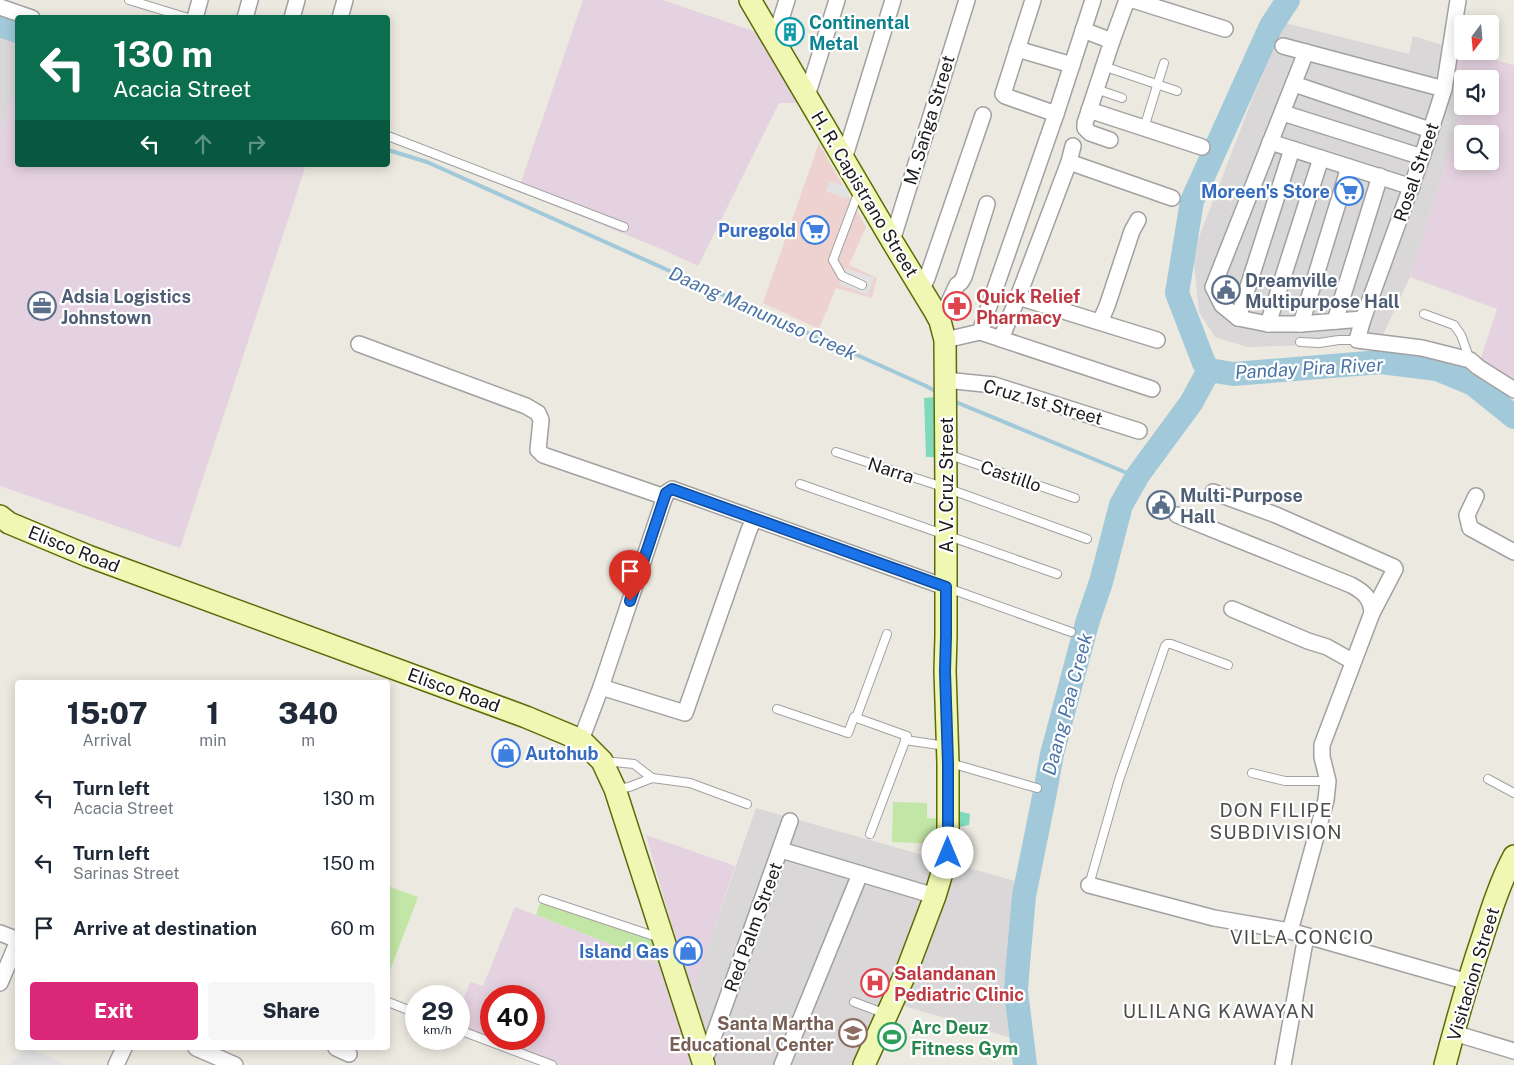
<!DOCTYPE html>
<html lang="en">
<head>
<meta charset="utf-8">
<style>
	body { margin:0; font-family:"Public Sans",sans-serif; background:#f6f6f7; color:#1f2937; height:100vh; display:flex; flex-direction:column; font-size:19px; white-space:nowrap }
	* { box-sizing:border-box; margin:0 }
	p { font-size:16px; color:#747a83 }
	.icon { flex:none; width:28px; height:28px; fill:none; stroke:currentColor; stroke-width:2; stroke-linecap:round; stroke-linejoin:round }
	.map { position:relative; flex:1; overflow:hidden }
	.details { position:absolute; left:15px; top:680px; width:375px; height:370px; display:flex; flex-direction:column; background:#fff; border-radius:5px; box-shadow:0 2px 12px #0003 }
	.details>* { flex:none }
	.hud { position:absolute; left:15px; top:15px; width:375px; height:152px; border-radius:5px; box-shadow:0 2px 12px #0003; background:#0b6e4f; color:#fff; overflow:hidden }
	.needle { width:32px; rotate:196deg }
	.controls { position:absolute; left:1454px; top:15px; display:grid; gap:10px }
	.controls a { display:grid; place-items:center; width:45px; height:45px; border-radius:5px; background:#fff; box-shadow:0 2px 12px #0003; font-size:25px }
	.speed { position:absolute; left:405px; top:985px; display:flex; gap:10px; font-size:25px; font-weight:700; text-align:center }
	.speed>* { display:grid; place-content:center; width:65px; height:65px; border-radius:50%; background:#fff; box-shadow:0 2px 12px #0003; line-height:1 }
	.speed small { font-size:12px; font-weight:400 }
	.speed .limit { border:8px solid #d22; background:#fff; color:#111 }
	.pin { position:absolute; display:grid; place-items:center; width:42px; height:42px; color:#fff; margin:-51px -21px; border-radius:50% 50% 50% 0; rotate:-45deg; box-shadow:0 0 5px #0007 }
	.pin .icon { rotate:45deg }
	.me { position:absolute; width:55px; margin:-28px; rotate:0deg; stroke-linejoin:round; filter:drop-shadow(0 0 4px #0008) }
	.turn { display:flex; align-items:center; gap:18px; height:105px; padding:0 15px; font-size:22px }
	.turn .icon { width:65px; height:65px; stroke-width:2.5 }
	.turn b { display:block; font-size:35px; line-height:42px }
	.lanes { display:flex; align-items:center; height:48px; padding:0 15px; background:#0003; justify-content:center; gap:25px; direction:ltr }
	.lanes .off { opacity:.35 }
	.eta { display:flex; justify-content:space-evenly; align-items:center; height:85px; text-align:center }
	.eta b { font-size:30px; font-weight:800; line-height:35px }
	.primary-button { display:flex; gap:10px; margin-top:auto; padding:10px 15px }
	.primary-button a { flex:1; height:58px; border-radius:5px; background:#db2777; color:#fff; font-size:20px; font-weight:800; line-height:58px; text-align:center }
	.primary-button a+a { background:#f6f6f7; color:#1f2937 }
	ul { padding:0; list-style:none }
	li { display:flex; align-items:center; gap:15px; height:65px; padding:0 15px }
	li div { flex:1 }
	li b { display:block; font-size:19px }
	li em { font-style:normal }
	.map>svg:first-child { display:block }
	.residential { fill:#d9d7d7 }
	.commercial { fill:#edd2cf }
	.industrial { fill:#e5d2e0; fill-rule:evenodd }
	.grass { fill:#c2e6a6 }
	.pitch { fill:#7fdabc }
	.parking { fill:#e2e2e2 }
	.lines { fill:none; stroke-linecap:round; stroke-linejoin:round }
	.stream { stroke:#a1c9d9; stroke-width:4 }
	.river { stroke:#a1c9d9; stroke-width:24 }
	.lane-casing { stroke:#a1a1a1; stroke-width:10 }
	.street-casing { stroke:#a1a1a1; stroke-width:18 }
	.secondary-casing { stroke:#5b6c07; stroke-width:24 }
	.lane { stroke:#fff; stroke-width:8 }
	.street { stroke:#fff; stroke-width:15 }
	.secondary { stroke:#f0f7b3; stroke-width:21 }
	.route-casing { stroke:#114b97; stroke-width:12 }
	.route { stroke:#1a73e8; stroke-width:9 }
	.labels { text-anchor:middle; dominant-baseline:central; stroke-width:4.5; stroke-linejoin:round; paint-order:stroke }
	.culture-label { font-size:18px; font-weight:bold; fill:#0d838f; stroke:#fff; text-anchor:start }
	.street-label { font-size:18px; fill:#1a1a1a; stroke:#fff }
	.shop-label { font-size:18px; font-weight:bold; fill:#366cbe; stroke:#fff; text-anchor:end }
	.service-label { font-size:18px; font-weight:bold; fill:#4e5e75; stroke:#fff; text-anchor:start }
	.health-label { font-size:18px; font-weight:bold; fill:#be3a42; stroke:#fff; text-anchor:start }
	.education-label { font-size:18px; font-weight:bold; fill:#785e54; stroke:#fff; text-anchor:end }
	.leisure-label { font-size:18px; font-weight:bold; fill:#27864d; stroke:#fff; text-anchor:start }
	.water-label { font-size:19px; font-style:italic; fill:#4b74a6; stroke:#fff }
	.neighbourhood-label { font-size:19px; letter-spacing:1px; fill:#4d4d4d; stroke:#fff }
</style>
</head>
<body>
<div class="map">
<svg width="1514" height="1065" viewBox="0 0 1514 1065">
	<rect width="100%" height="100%" fill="#ece9e0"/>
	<g class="residential">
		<polygon points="1285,23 1409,54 1413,36 1455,49 1448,76 1462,80 1464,106 1410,277 1379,343 1248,347 1215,337 1199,312 1193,253 1252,100"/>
		<polygon points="0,28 18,34 17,80 0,134"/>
		<polygon points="756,808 1022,883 1012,1003 1015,1039 884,1000 856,1065 717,1065 700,1023 691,995"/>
	</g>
	<polygon class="commercial" points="819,143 866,227 849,265 877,278 872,298 836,288 819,329 763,303"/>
	<g class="industrial">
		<polygon points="583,0 663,0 759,33 801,103 779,103 698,266 659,248 518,191"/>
		<path d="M1455 49 1514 65V383L1480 361 1497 309 1410 277 1464 106H1490V79H1462V80L1448 76ZM1462 134H1490V161H1462Z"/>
		<polygon points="17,80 18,165 306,165 180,548 0,486 0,134"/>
		<polygon points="646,835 735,866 694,988 689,986"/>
		<path d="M515 907 660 963 692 1065H557L459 1027V1012L470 982 483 986ZM491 996H534V1039H491Z"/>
	</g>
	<g class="grass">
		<polygon points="893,802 927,803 927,818 943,819 942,844 892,842"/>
		<polygon points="388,886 418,897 389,973 388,972"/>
		<polygon points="541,900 652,937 660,963 536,915"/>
	</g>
	<g class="pitch">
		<polygon points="936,397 938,457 926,457 924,398"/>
		<polygon points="954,810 970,814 969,825 959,827"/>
	</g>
	<g class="parking">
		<polygon points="830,181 850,189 847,199 826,191"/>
		<polygon points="845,268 874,278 868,295 839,284"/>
		<polygon points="29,1048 67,1065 8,1065"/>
	</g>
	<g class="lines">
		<g class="stream">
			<polyline points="388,150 427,162 926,386 939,393"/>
			<polyline points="951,400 1132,475 1138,475"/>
		</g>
		<g class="river">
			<polyline points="0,25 18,31"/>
			<polyline points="1209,370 1204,363 1177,293 1192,201 1271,26 1288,0"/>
			<polyline points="1209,370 1233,374 1381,362 1437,369 1473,384 1514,417"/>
			<polyline points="1025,1065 1016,991 1017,975 1024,896 1045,792 1052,754 1088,620 1101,582 1121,505 1138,475 1191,403 1209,370"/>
		</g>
		<defs>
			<g id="lane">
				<polyline points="129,0 188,18"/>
				<polyline points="1103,66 1177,91"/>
				<polyline points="1096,89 1122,98"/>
				<polyline points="1144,128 1164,63"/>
				<polyline points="388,136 624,227"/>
				<polyline points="859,191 833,260 842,276 862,285"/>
				<polyline points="1424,314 1454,325 1461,335 1470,360"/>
				<polyline points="1300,342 1319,343 1339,340 1357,340"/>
				<polyline points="836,452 946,488 1087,539"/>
				<polyline points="947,454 1075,498"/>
				<polyline points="800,484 1057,574"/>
				<polyline points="948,588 1071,632"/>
				<polyline points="777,709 848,733 854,717 907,736 870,834"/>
				<polyline points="856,718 887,634"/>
				<polyline points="905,740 946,746"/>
				<polyline points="604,761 634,764 652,778"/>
				<polyline points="950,763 1037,788"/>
				<polyline points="1252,773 1285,781 1328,781"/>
				<polyline points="1488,779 1514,793"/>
				<polyline points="617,789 629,787 652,778 690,783 747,804"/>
				<polyline points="1089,885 1119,780 1165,646 1167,644 1171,644 1228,665"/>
				<polyline points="543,899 660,938"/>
				<polyline points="388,1002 416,1013"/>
				<polyline points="854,1002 886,1014"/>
				<polyline points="459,1030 552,1065"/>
			</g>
			<g id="street">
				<polyline points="1033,0 1003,94 1005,96 1056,114"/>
				<polyline points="1133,0 1225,29"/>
				<polyline points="1458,0 1444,89 1422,157 1363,319 1357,340 1422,348 1470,360 1478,367 1514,390"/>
				<polyline points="0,7 32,18"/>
				<polyline points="195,18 200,0"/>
				<polyline points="245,18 250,0"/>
				<polyline points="292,18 297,0"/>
				<polyline points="340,18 345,0"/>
				<polyline points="1083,30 1112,41 1085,123 1085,128 1090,133 1110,140"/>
				<polyline points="774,41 787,0"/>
				<polyline points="1112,41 1127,0"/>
				<polyline points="1283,46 1444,89"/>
				<polyline points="1017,49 1072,65"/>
				<polyline points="1306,52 1213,287 1222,305 1238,318 1268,324 1301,324 1363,319"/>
				<polyline points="1294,84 1430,130"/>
				<polyline points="807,96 837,0"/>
				<polyline points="1089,110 1202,147"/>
				<polyline points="1283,113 1422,157"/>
				<polyline points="1270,142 1412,187"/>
				<polyline points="844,159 893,0"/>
				<polyline points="1069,162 1172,198"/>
				<polyline points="892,241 967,0"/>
				<polyline points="922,289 927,278 983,115"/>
				<polyline points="1018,297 1157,340"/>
				<polyline points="1238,318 1292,149"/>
				<polyline points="940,321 957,285 961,282 964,277 987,204"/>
				<polyline points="1335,321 1380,176"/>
				<polyline points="1100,322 1107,306 1132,231 1138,220"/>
				<polyline points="1268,324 1321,158"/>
				<polyline points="1301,324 1349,167"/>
				<polyline points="980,332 1056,114 1093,0"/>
				<polyline points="1001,339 1018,297 1069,162 1073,146"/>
				<polyline points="945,340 980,332 1152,389"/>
				<polyline points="359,344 526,406 538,413 541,420 538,450 543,455 665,497"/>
				<polyline points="945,380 994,385 1139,431"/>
				<polyline points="1213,492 1276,515 1394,567 1395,569 1372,613"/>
				<polyline points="1476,496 1467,515 1470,528 1514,552"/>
				<path d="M1177 515 1351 585C1364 592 1371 598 1372 613L1322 745V757L1328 781 1326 800 1290 931"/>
				<polyline points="1232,609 1308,641 1327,647 1352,661"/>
				<polyline points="601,687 685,713 749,530 754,519"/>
				<polyline points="581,740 601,687 666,493 672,489 945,587"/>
				<polyline points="781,850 935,896"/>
				<polyline points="1089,885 1214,918 1290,931 1468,982"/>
				<polyline points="0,933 18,940"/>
				<polyline points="0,983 18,941"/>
				<polyline points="1454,1033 1514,1051"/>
				<polyline points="196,1048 235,1065"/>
				<polyline points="336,1048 349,1054"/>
				<polyline points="701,1060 708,1052 790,821"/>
				<polyline points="116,1065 124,1048"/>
				<polyline points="782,1065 860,874"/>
				<polyline points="1283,1065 1306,936"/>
			</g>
			<g id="secondary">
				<polyline points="750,0 892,241 934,310 940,321 945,340 946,488 946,636 945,671 948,763 948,853 935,896 907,970 864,1065"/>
				<polyline points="0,516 9,523 88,556 526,717 581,740 602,761 615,789 704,1065"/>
				<path d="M1445 1065C1456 1023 1468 980 1482 939 1491 911 1500 882 1514 856"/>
			</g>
		</defs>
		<use href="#lane" class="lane-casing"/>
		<use href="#street" class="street-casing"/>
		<use href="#secondary" class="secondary-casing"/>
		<use href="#lane" class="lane"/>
		<use href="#street" class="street"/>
		<use href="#secondary" class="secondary"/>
	</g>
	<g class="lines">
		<defs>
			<polyline id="route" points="630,601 666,493 672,489 946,587 946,636 945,671 948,763 948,853"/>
		</defs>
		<use href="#route" class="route-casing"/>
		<use href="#route" class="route"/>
	</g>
	<defs>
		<symbol id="building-ring" viewBox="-11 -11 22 22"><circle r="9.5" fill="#fff" stroke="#0f9aa8" stroke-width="1.5"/><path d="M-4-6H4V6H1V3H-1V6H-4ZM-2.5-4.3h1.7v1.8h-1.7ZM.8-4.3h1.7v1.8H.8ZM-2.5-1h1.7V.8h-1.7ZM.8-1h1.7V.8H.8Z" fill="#0f9aa8"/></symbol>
		<symbol id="supermarket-ring" viewBox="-11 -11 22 22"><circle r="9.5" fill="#fff" stroke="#3f7fe0" stroke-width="1.5"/><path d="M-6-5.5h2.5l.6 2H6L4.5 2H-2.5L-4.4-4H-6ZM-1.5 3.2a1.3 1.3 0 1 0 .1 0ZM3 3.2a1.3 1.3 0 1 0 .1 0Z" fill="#3f7fe0"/></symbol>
		<symbol id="civic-ring" viewBox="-11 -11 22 22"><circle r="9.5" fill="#fff" stroke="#5c6f8a" stroke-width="1.5"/><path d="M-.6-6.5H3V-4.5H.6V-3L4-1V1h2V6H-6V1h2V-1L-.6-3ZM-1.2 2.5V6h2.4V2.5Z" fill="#5c6f8a"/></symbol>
		<symbol id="office-ring" viewBox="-11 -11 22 22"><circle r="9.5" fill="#fff" stroke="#5c6f8a" stroke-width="1.5"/><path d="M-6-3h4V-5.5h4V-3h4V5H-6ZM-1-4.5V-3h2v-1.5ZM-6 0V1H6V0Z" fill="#5c6f8a"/></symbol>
		<symbol id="pharmacy-ring" viewBox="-11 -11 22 22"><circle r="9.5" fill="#fff" stroke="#e0444e" stroke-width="1.5"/><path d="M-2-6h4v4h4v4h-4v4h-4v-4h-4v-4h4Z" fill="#e0444e"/></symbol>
		<symbol id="shop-ring" viewBox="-11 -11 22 22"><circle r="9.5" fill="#fff" stroke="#3f7fe0" stroke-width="1.5"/><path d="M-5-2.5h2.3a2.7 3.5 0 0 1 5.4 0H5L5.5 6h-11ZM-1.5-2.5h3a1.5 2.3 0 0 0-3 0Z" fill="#3f7fe0"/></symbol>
		<symbol id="hospital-ring" viewBox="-11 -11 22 22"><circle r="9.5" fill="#fff" stroke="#e0444e" stroke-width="1.5"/><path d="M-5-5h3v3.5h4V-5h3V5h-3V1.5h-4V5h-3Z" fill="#e0444e"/></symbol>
		<symbol id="school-ring" viewBox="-11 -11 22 22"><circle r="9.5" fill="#fff" stroke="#8d6e63" stroke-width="1.5"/><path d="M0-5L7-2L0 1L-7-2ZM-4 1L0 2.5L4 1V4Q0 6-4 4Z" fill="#8d6e63"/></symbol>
		<symbol id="stadium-ring" viewBox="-11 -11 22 22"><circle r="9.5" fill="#fff" stroke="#2e9e5b" stroke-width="1.5"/><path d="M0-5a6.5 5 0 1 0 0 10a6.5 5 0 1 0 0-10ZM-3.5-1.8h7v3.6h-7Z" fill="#2e9e5b"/></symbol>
	</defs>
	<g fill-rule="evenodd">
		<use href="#building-ring" x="774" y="16" width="32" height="32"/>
		<use href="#supermarket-ring" x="1333" y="175" width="32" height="32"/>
		<use href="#supermarket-ring" x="799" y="214" width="32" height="32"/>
		<use href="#civic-ring" x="1210" y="274" width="32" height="32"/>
		<use href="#office-ring" x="26" y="290" width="32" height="32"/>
		<use href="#pharmacy-ring" x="941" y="290" width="32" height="32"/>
		<use href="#civic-ring" x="1145" y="489" width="32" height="32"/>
		<use href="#shop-ring" x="490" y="737" width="32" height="32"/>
		<use href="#shop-ring" x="672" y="935" width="32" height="32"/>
		<use href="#hospital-ring" x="859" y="967" width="32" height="32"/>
		<use href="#school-ring" x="837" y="1017" width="32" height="32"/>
		<use href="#stadium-ring" x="876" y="1021" width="32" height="32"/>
	</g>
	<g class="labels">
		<g class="culture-label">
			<text x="809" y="22">Continental<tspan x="809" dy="21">Metal</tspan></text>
		</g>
		<g class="street-label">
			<text transform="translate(929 120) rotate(-73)">M. Sañga Street</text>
			<text transform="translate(1416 172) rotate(-71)">Rosal Street</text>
			<text transform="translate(865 194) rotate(59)">H. R. Capistrano Street</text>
			<text transform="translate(1043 402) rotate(16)">Cruz 1st Street</text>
			<text transform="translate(891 470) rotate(18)">Narra</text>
			<text transform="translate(1011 476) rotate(19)">Castillo</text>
			<text transform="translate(946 485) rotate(-90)">A. V. Cruz Street</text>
			<text transform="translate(74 549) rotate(22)">Elisco Road</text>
			<text transform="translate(454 690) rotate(20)">Elisco Road</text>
			<text transform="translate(753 927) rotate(-70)">Red Palm Street</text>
			<text transform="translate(1473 974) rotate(-73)">Visitacion Street</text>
		</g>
		<g class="shop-label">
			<text x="1330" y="191">Moreen's Store</text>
			<text x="796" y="230">Puregold</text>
			<text x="525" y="753" text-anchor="start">Autohub</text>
			<text x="669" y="951">Island Gas</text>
		</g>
		<g class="service-label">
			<text x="1245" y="280">Dreamville<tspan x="1245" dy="21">Multipurpose Hall</tspan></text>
			<text x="61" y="296">Adsia Logistics<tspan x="61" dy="21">Johnstown</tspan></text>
			<text x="1180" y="495">Multi-Purpose<tspan x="1180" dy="21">Hall</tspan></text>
		</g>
		<g class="health-label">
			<text x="976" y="296">Quick Relief<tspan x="976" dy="21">Pharmacy</tspan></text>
			<text x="894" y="973">Salandanan<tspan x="894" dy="21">Pediatric Clinic</tspan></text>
		</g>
		<g class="education-label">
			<text x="834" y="1023">Santa Martha<tspan x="834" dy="21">Educational Center</tspan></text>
		</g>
		<g class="leisure-label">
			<text x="911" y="1027">Arc Deuz<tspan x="911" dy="21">Fitness Gym</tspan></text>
		</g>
		<g class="water-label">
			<text transform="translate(763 313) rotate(24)">Daang Manunuso Creek</text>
			<text transform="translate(1309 368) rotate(-3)">Panday Pira River</text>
			<text transform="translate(1067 704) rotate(-75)">Daang Paa Creek</text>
		</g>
		<g class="neighbourhood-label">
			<text x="1276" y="810">DON FILIPE<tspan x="1276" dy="22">SUBDIVISION</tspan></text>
			<text x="1302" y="937">VILLA CONCIO</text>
			<text x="1219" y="1011">ULILANG KAWAYAN</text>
		</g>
	</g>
</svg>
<div class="controls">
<a><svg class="needle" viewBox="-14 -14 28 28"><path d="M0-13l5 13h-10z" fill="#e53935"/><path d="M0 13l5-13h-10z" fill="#747a83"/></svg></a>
<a><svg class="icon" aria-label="sound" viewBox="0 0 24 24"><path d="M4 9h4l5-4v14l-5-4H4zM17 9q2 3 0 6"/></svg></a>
<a><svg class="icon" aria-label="search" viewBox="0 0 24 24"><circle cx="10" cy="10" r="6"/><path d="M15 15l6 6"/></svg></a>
</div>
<div class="speed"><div>29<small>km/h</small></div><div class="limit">40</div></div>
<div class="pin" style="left:630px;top:601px;background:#d93025"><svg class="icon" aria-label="arrive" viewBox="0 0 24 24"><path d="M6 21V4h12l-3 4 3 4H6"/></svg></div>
<svg class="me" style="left:948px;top:853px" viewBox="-20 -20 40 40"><circle r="19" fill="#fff"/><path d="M0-13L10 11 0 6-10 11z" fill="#1a73e8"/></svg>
<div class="hud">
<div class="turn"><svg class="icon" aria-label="left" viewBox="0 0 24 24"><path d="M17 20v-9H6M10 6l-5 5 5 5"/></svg><div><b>130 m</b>Acacia Street</div></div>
<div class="lanes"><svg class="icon" aria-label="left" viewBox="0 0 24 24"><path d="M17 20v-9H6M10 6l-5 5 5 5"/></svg><svg class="icon off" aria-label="ahead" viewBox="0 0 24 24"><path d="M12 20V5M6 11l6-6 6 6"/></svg><svg class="icon off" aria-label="right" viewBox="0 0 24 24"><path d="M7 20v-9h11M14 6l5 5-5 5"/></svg></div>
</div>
<section class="details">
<div class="eta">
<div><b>15:07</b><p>Arrival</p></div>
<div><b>1</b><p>min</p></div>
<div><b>340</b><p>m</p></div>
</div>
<ul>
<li><svg class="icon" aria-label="left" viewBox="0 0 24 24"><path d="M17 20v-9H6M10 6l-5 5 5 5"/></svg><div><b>Turn left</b><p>Acacia Street</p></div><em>130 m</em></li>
<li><svg class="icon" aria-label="left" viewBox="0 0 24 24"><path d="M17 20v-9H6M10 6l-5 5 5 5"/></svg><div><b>Turn left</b><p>Sarinas Street</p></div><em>150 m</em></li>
<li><svg class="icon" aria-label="arrive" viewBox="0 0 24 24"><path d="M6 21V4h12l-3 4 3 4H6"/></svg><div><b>Arrive at destination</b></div><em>60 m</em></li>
</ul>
<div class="primary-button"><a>Exit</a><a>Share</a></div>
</section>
</div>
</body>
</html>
